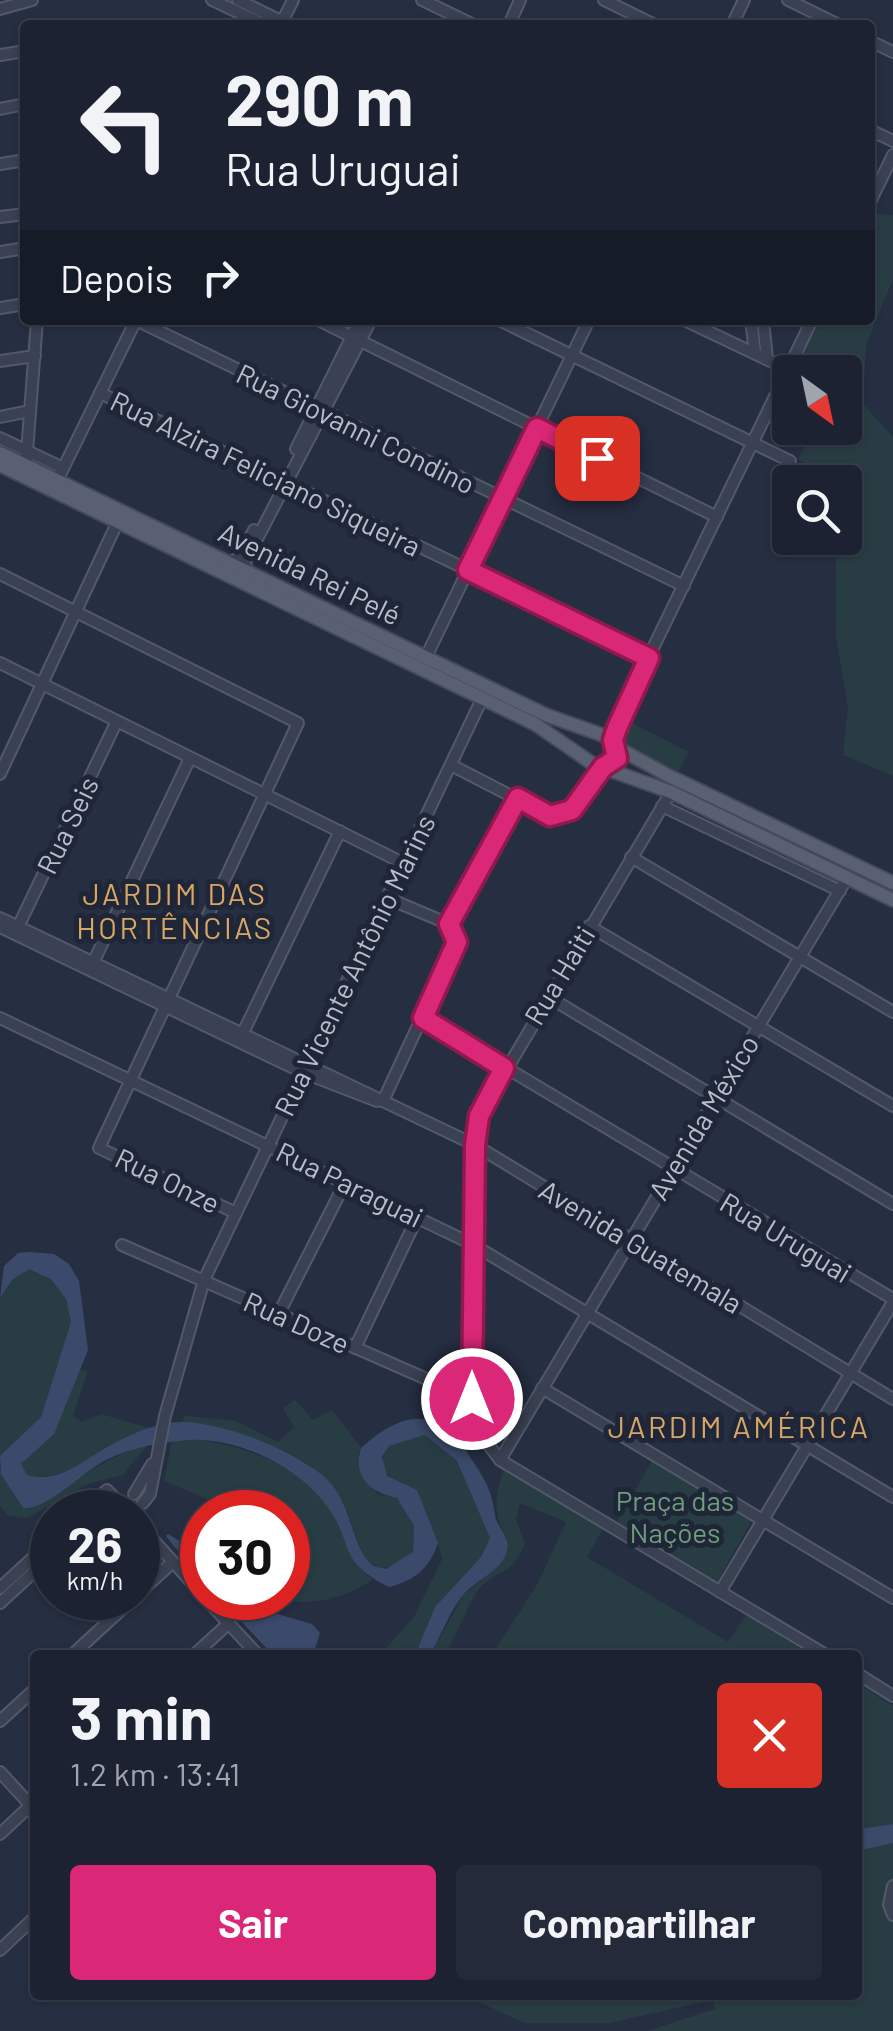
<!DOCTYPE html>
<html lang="pt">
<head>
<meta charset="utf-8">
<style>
	body { margin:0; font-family:Barlow,sans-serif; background:#252a3a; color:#f1f3f6; height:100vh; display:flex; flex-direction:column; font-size:38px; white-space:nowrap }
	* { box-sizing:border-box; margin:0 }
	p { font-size:32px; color:#a0a4ac }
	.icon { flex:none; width:55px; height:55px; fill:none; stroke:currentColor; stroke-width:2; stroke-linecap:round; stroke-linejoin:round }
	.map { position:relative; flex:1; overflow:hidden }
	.sheet { position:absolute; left:30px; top:1650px; width:832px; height:350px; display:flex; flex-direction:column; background:#1c2232; border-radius:10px; box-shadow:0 2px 8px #0004,0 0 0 2px #3a3f4d }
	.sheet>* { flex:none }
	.hud { position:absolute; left:20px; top:20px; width:855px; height:305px; border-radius:10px; box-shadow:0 2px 8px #0004,0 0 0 2px #3a3f4d; background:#1c2232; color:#f1f3f6; overflow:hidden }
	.needle { width:65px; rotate:147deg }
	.tools { position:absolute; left:772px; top:355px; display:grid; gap:20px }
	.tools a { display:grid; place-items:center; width:90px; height:90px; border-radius:10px; background:#1c2232; box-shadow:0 2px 8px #0004,0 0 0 2px #3a3f4d; font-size:50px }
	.speed { position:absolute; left:30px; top:1490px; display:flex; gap:20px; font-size:50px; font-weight:700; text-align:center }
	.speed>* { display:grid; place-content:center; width:130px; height:130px; border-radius:50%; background:#1c2232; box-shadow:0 2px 8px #0004,0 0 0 2px #3a3f4d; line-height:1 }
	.speed small { font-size:25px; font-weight:400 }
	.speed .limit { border:15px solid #d22; background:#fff; color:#111 }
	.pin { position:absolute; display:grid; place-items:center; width:85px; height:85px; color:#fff; margin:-42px; border-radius:20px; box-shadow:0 5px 15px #0006 }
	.me { position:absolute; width:110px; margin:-55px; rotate:0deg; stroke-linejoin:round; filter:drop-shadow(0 0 8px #0008) }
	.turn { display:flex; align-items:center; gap:35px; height:210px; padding:0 40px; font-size:45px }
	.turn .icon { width:130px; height:130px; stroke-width:2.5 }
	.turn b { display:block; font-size:70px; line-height:85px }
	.then { display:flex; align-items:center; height:95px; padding:0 40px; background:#0003; gap:20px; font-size:38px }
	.round { display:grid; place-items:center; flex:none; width:105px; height:105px; border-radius:10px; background:#252a3a }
	.summary { display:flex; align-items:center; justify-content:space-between; height:170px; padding:0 40px }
	h1 { font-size:60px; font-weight:700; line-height:75px }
	.cta { display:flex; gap:20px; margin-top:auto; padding:20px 40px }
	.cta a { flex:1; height:115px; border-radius:10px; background:#db2777; color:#fff; font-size:40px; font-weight:700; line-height:115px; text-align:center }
	.cta a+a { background:#252a3a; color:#f1f3f6 }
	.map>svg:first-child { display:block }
	.green { fill:#283d43 }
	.water { fill:#3b4a6b }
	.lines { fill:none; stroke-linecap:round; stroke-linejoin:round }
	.minor-casing { stroke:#525969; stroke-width:14 }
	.major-casing { stroke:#444a5b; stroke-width:16 }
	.minor { stroke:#3a4152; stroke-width:10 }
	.major { stroke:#586072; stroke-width:12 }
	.route-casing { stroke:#8e194d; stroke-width:25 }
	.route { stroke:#db2777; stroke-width:18 }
	.labels { text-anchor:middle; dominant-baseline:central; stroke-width:10; stroke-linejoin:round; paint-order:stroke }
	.street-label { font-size:28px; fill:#b7bdcc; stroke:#1f2637 }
	.park-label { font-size:28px; fill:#6e9d7e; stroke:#1f2637 }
	.neighbourhood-label { font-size:30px; letter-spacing:2.5px; fill:#d8a666; stroke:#1f2637 }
</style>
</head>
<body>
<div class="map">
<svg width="893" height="2031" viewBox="0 0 893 2031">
	<rect width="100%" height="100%" fill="#262e42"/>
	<g class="green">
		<polygon points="878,214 893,215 893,279 866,345 863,404 893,437 893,776 843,755 848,707 836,637 836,538 845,538 845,482 826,482 821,473 798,459 815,428 845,428 845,372 794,372 821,320 870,320 870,228"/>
		<polygon points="628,721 689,752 678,772 625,744 621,739"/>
		<polygon points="29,1268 51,1279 66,1299 71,1322 41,1417 0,1456 0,1298 12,1280"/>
		<path d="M79 1369 88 1371 73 1415 82 1422 101 1414 149 1428C114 1443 63 1485 27 1475L21 1464 54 1434Z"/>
		<path d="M295 1400 313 1420 332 1410 361 1448 358 1454 377 1494 397 1498 414 1526 413 1552C398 1563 386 1575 369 1563 355 1544 353 1519 341 1498 313 1449 233 1431 182 1422L185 1416 236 1421 278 1442 294 1427 283 1408Z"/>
		<polygon points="425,1435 457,1461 490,1538 481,1557 435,1607 415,1655 387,1655 387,1647 414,1617 442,1559 438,1543 380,1464 389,1446"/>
		<path d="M195 1439C243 1446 302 1465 329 1508 345 1534 346 1562 373 1579 351 1596 307 1609 280 1598H288V1512H214L207 1499 164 1481 172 1441Z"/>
		<path d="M148 1444 123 1475 90 1483 27 1518 7 1515 0 1506V1470L22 1508C68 1489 101 1458 148 1444Z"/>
		<polygon points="652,1461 752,1520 717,1582 616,1524"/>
		<path d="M504 1468 603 1528 587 1557 728 1642 746 1615 811 1655H492L538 1583 566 1522 520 1503 516 1520 525 1544C509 1579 499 1567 479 1589 472 1596 454 1641 444 1655H430L464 1594 493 1571 507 1539C492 1513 495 1496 504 1468Z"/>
		<polygon points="858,1684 893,1706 893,1824 858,1829"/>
		<polygon points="893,1843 893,2031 647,2031 715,2009 713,2000 609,2023 524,2023 463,1995 858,1995 858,1851"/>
	</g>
	<g class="water">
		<path d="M30 1252 54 1254 69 1264 79 1281 88 1350 54 1434 21 1464 27 1475C60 1484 83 1460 111 1445 131 1434 160 1421 184 1422 227 1424 288 1448 321 1474 355 1501 348 1544 373 1566L386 1569 413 1552 414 1526 397 1498C371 1493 352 1477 361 1448 402 1411 436 1405 468 1454 484 1478 491 1487 495 1515 497 1528 511 1537 507 1551 501 1572 477 1579 464 1594 450 1610 441 1636 430 1655H415L435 1607 481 1557 490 1538 457 1461 425 1435 389 1446 382 1457 387 1476 417 1490 438 1543C430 1568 414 1581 389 1587 336 1560 355 1546 327 1506 298 1466 236 1436 187 1440 158 1443 133 1447 106 1460 83 1471 48 1510 23 1508L1 1474 0 1456 41 1417 71 1322 66 1299 51 1279 29 1269 12 1280 0 1298 4 1266 18 1253Z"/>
		<polygon points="168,1534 202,1554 202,1581 166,1536"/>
		<polygon points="219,1598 245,1598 267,1611 312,1624 320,1633 313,1655 273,1655"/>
		<polygon points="893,1824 893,1843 858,1851 858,1829"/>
	</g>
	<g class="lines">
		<defs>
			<g id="minor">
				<polyline points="212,0 265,25"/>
				<polyline points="238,0 289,25"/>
				<polyline points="422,0 474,25"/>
				<polyline points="604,0 655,25"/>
				<polyline points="788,0 839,25"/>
				<polyline points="0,9 32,0"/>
				<polyline points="281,24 293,0"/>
				<polyline points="509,25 520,0"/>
				<polyline points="732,25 744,0"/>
				<polyline points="870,41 893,52"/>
				<polyline points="0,55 25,51"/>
				<polyline points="0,109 25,104"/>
				<polyline points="870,130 893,141"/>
				<polyline points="0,164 25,160"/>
				<polyline points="870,202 893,155"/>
				<polyline points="0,217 25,214"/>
				<polyline points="0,252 25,248"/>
				<polyline points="0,308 25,304"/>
				<polyline points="136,320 684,586"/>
				<polyline points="318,320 717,517"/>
				<polyline points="499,320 790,461"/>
				<polyline points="684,320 787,369"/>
				<polyline points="751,320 755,353"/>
				<polyline points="763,320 767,359"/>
				<polyline points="0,361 35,356"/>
				<polyline points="100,393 649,657"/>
				<polyline points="0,417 30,411"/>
				<polyline points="0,438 63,468"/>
				<polyline points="296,449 360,320"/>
				<polyline points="26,465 37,320"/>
				<polyline points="55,485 136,320"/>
				<polyline points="228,563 239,558 254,530"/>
				<polyline points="247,572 245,562 371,320"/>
				<polyline points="0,574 298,723 99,1148 236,1213"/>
				<polyline points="426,657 589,320"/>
				<polyline points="0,663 403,863"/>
				<polyline points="613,740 623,710 812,320"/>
				<path d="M451 765 550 816C576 817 589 786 603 767"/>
				<polyline points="0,774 118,521"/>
				<polyline points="671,792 479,1116 472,1244 474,1414 482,1436 500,1460 826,1655"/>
				<polyline points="662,806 840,891"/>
				<polyline points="631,857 893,1012"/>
				<polyline points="387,898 449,924"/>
				<polyline points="0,918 475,1145 893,1399"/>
				<polyline points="449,924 518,799"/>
				<polyline points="589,926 893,1106"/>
				<polyline points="0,927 302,1072 377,1101"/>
				<polyline points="17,929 116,723"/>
				<polyline points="93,963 190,758"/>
				<polyline points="547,996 893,1204"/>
				<polyline points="0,1018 472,1244 893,1497"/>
				<polyline points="423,1018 893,1299"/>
				<polyline points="241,1037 340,831"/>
				<polyline points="383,1101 457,942 449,924"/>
				<polyline points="122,1245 472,1399"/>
				<polyline points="279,1313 346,1181"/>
				<polyline points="355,1348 417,1218"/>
				<polyline points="542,1388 893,1598"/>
				<polyline points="500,1460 847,878"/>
				<polyline points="134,1494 152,1464"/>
				<polyline points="143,1503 150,1494 165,1416 204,1280 482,699"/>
				<polyline points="82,1512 107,1490 128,1512"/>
				<polyline points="98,1512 114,1497"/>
				<polyline points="138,1523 202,1594"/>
				<polyline points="0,1588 52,1540"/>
				<polyline points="720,1592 893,1302"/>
				<polyline points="138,1594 173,1562"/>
				<polyline points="205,1598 258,1655"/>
				<polyline points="0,1603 52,1555"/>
				<polyline points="72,1655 134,1598"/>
				<polyline points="194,1655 229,1623"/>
				<polyline points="858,1674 893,1696"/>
				<polyline points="0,1721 35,1689"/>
				<polyline points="0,1772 35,1810"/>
				<polyline points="0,1834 32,1804"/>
				<polyline points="893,1886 889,1905 893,1915"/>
				<polyline points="0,1950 35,1917"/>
			</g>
			<g id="major">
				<polyline points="0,453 546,715 608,737 618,748 669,776 893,883"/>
				<polyline points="0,465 535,724 593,764 671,792 893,900"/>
			</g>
		</defs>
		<use href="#minor" class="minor-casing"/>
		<use href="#major" class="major-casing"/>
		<use href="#minor" class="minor"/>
		<use href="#major" class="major"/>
	</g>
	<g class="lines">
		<defs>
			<polyline id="route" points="472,1399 475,1145 479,1116 504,1068 423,1018 457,942 449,924 518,798 550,816 572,810 603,767 617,758 613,740 617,728 649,658 468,570 537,428 597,458"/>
		</defs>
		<use href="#route" class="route-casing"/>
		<use href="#route" class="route"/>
	</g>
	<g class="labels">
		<g class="street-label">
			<text transform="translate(356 428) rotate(26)">Rua Giovanni Condino</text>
			<text transform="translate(266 473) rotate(26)">Rua Alzira Feliciano Siqueira</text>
			<text transform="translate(310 573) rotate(26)">Avenida Rei Pelé</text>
			<text transform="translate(67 825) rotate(-64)">Rua Seis</text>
			<text transform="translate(354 965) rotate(-64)">Rua Vicente Antônio Marins</text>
			<text transform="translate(559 975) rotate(-59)">Rua Haiti</text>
			<text transform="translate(703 1117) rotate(-59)">Avenida México</text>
			<text transform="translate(168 1180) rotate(26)">Rua Onze</text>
			<text transform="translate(350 1184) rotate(26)">Rua Paraguai</text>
			<text transform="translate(786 1237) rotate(31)">Rua Uruguai</text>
			<text transform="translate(641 1246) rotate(31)">Avenida Guatemala</text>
			<text transform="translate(297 1322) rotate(24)">Rua Doze</text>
		</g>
		<g class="park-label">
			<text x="675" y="1500">Praça das<tspan x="675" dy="32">Nações</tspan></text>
		</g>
		<g class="neighbourhood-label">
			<text x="175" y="893">JARDIM DAS<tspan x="175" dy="34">HORTÊNCIAS</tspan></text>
			<text x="739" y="1426">JARDIM AMÉRICA</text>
		</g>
	</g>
</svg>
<div class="tools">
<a><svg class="needle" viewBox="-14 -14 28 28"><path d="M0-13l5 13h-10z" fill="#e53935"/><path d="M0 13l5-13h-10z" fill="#a0a4ac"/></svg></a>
<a><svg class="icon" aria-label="search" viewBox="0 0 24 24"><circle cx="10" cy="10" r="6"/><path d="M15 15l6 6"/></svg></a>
</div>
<div class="speed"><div>26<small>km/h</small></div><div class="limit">30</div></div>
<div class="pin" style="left:597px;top:458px;background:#d93025"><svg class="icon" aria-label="arrive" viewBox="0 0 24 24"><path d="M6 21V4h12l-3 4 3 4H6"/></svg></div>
<svg class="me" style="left:472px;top:1399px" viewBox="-20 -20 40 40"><circle r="17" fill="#db2777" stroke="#fff" stroke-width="3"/><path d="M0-11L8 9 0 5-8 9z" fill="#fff"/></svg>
<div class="hud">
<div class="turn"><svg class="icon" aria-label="left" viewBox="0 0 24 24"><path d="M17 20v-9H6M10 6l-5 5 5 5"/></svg><div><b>290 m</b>Rua Uruguai</div></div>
<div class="then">Depois<svg class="icon" aria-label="right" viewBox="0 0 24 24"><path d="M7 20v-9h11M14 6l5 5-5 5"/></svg></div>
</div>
<section class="sheet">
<div class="summary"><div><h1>3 min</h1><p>1.2 km · 13:41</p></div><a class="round" style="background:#d93025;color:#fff"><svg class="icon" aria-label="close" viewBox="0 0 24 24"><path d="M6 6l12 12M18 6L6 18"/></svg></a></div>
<div class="cta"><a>Sair</a><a>Compartilhar</a></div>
</section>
</div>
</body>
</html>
